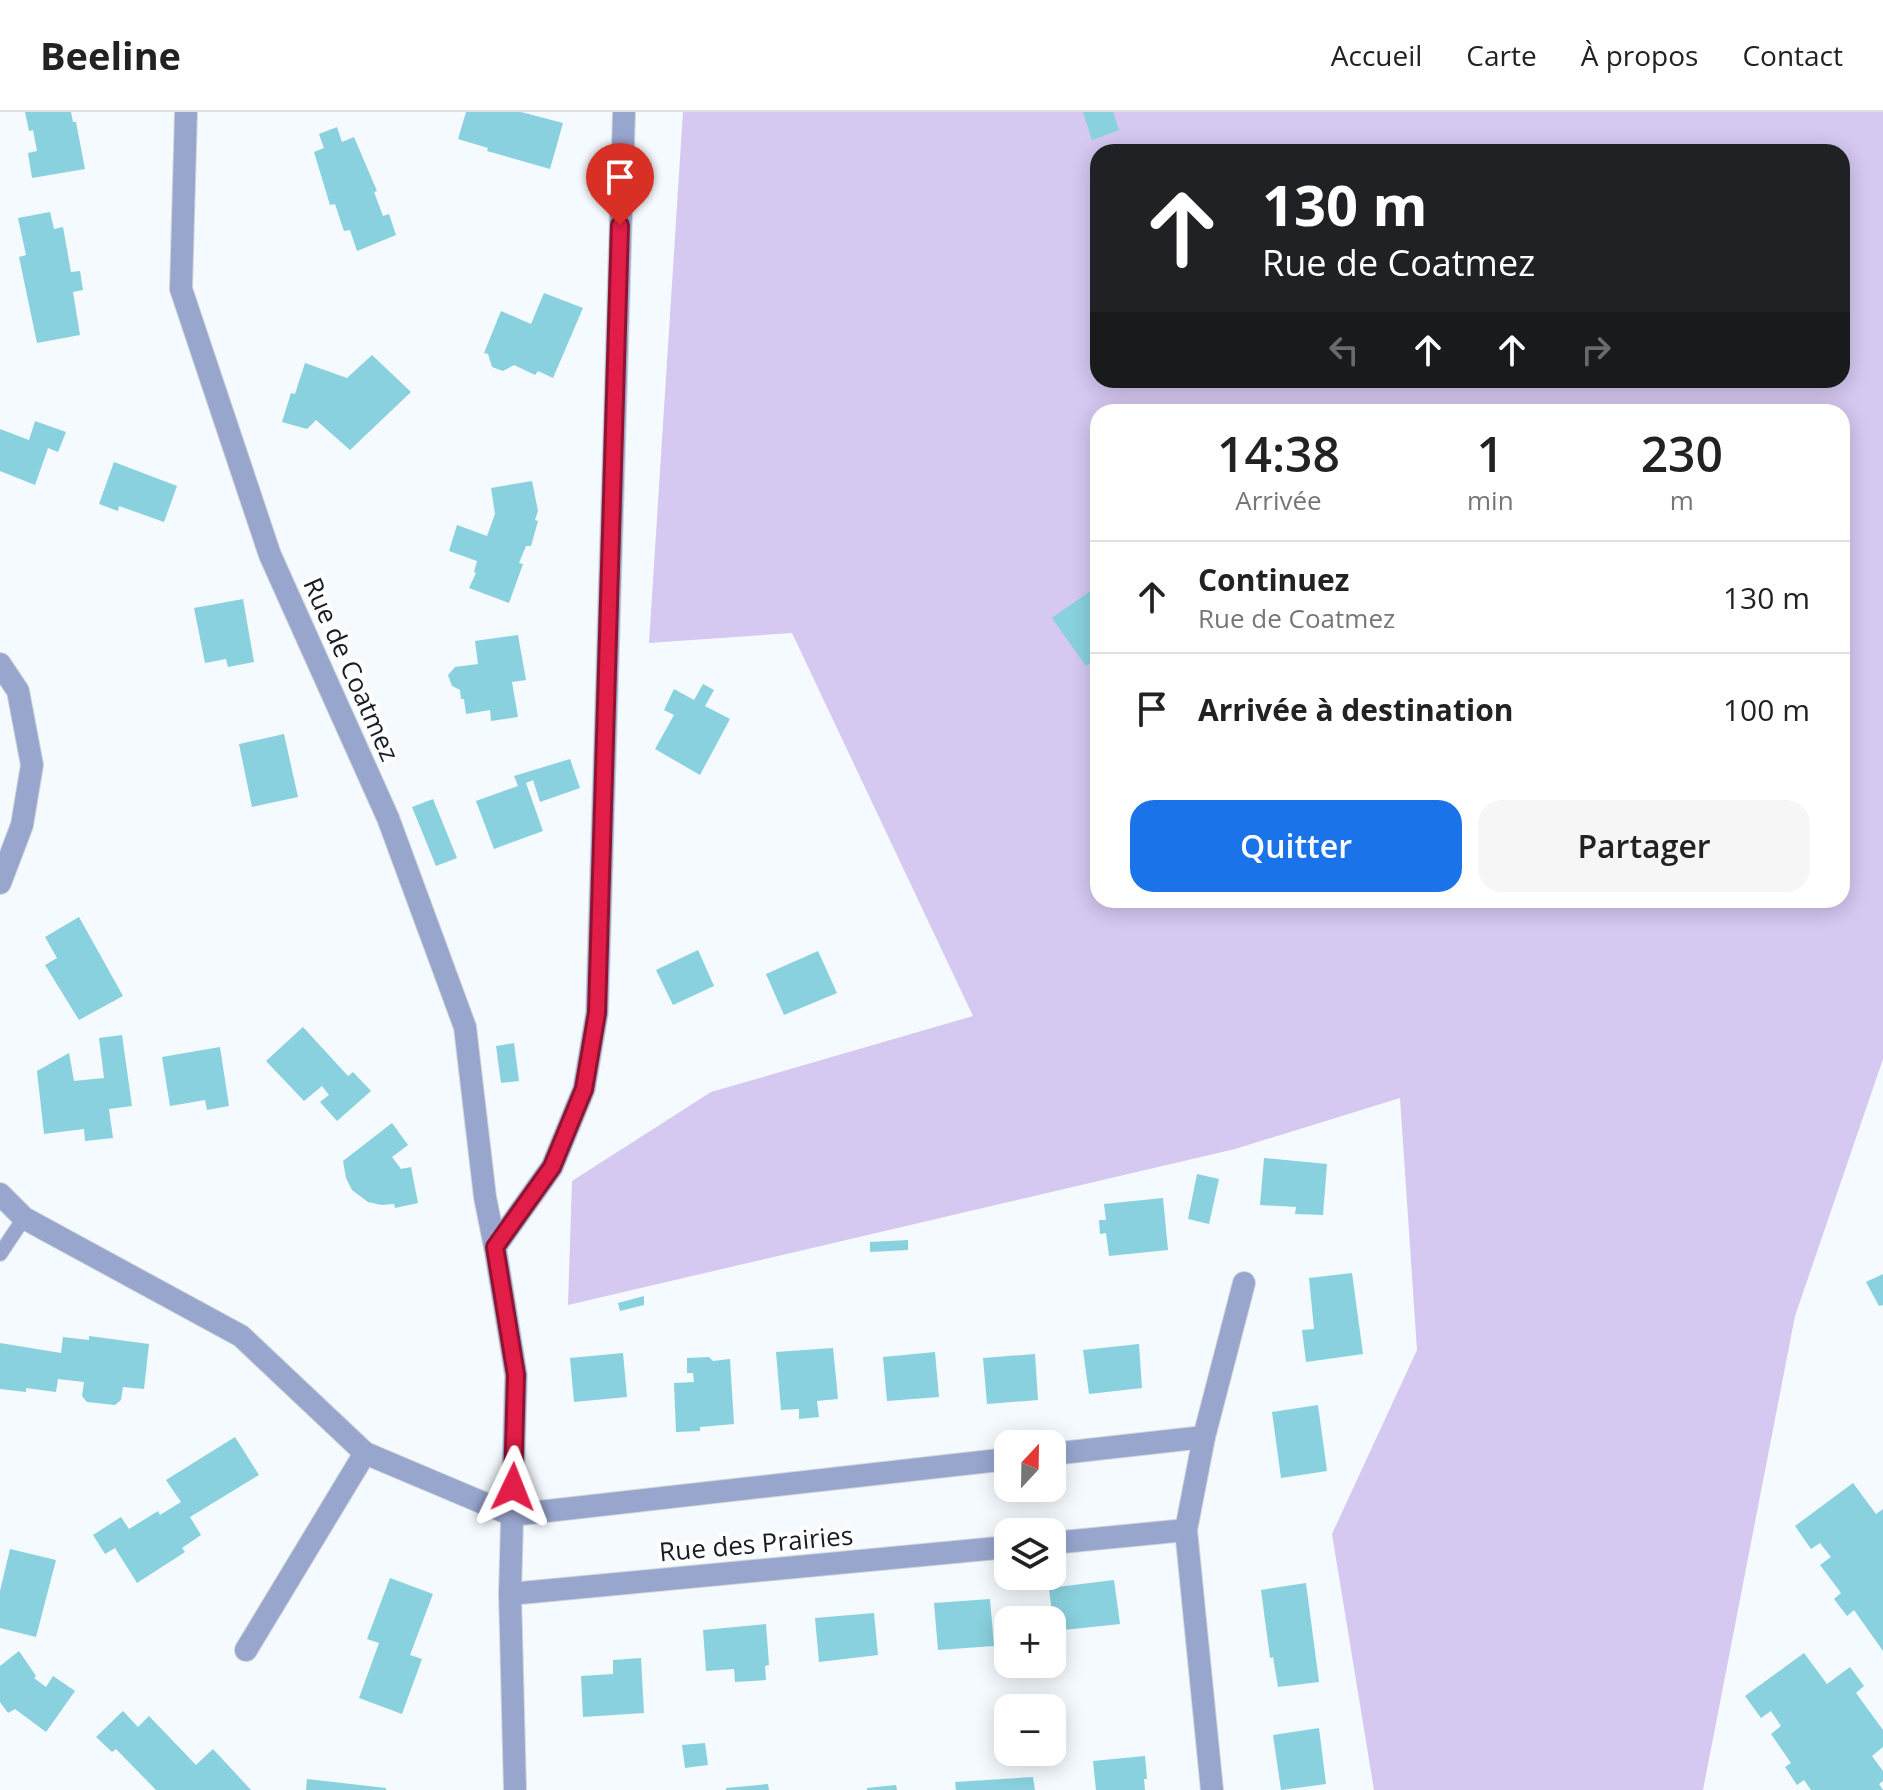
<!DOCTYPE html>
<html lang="fr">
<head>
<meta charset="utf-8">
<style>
	body { margin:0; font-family:"Open Sans",sans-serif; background:#f6f6f6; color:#222; height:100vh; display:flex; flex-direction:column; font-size:30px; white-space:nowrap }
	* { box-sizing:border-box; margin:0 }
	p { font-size:26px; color:#767676 }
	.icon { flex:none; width:44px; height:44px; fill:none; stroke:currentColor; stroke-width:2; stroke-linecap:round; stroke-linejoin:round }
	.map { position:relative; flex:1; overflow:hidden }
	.side { position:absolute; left:1090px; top:292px; width:760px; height:504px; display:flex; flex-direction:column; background:#fff; border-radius:24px; box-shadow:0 4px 20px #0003 }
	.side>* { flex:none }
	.banner { position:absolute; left:1090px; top:32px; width:760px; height:244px; border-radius:24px; box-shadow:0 4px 20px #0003; background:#202124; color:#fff; overflow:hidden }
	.needle { width:52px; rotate:22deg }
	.tools { position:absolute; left:994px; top:1318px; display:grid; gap:16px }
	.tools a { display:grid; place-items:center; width:72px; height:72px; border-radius:16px; background:#fff; box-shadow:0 4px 20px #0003; font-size:40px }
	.pin { position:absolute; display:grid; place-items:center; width:68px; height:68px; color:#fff; margin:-82px -34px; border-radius:50% 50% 50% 0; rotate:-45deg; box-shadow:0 0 8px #0007 }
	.pin .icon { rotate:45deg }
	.me { position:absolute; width:88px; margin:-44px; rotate:2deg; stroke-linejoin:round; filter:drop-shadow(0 0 6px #0008) }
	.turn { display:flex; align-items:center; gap:28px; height:168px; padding:0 40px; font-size:36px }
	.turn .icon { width:104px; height:104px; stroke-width:2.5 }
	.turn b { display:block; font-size:56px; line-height:68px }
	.lanes { display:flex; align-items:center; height:76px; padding:0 40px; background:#0003; justify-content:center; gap:40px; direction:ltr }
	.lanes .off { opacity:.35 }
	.eta { display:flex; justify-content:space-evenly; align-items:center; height:136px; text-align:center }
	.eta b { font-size:48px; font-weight:600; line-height:56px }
	.action { display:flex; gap:16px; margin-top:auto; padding:16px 40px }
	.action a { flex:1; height:92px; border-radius:24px; background:#1a73e8; color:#fff; font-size:32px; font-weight:600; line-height:92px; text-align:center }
	.action a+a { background:#f6f6f6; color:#222 }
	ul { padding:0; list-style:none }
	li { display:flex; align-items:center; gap:24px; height:112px; padding:0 40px; border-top:2px solid #e0e0e0 }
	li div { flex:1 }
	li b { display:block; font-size:30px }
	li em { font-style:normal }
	header { display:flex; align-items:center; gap:48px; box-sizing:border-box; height:112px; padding:0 40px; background:#fff; border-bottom:2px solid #e0e0e0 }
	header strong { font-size:38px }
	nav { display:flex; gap:44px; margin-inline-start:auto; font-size:28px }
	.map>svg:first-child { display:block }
	.green { fill:#d5c8f1; fill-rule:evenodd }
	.building { fill:#89d1de }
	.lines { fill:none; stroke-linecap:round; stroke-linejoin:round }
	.service-casing { stroke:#d1d7db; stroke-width:16 }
	.minor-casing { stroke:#d1d7db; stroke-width:24 }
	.service { stroke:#98a6ce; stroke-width:14 }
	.minor { stroke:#98a6ce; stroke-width:22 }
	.route-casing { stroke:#92132f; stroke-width:20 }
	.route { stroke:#e11d48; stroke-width:14 }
	.labels { text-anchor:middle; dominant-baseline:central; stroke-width:8; stroke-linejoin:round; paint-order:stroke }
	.street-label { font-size:26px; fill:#161f26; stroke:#fff }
</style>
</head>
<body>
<header>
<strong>Beeline</strong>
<nav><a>Accueil</a><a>Carte</a><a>À propos</a><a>Contact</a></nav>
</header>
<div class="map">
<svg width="1883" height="1678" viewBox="0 0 1883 1678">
	<rect width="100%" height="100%" fill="#f5fafe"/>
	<path class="green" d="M683 0H1883V947L1795 1204 1703 1678H1374L1332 1422 1417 1238 1400 986 1235 1037 568 1193 572 1069 711 980 973 904 792 521 649 531ZM1098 40H1842V268H1098ZM1098 300H1842V788H1098Z"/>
	<g class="building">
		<polygon points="25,0 71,0 73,10 76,10 85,57 32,66 28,41 37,39 33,18 29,19"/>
		<polygon points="466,0 521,0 563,11 550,57 487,39 488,36 458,27"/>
		<polygon points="1083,0 1113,0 1119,18 1092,28"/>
		<polygon points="337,15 342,30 354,25 377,79 374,80 383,104 389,102 396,123 357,139 350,118 344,119 335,92 330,93 314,40 324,36 319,22"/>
		<polygon points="50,100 54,117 63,115 71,160 80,159 83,178 73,180 80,223 37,231 19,145 26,143 18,106"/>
		<polygon points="544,181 583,196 553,266 538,259 535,263 514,253 503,259 492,255 488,242 484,241 501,199 531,212"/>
		<polygon points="372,243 411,280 350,338 316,308 307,317 282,310 291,281 295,282 305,251 347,266"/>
		<polygon points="35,309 66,320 58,340 48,336 35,373 0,359 0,317 29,328"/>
		<polygon points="114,350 177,374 164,410 119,394 118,399 99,392"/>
		<polygon points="532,369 538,399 535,408 538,409 531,434 526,434 519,451 523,452 509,491 469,476 476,461 474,460 477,449 449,439 457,413 487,424 495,402 491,376"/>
		<polygon points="1089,480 1098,492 1098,545 1086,554 1052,506"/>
		<polygon points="243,487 254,550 228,555 226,547 205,551 194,496"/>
		<polygon points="518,523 526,568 512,570 518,605 491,609 490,598 466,602 464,587 461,587 460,578 452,574 448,563 455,555 478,552 475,529"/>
		<polygon points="703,572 714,578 705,594 730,607 700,663 655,637 674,603 664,598 674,577 694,588"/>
		<polygon points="284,622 298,685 252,695 239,632"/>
		<polygon points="570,647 580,676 540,690 533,668 526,671 543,719 494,737 476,689 518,674 514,664"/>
		<polygon points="433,687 457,746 436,754 412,695"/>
		<polygon points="79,805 123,884 79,908 45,853 57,846 45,825"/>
		<polygon points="698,838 714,874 673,893 656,858"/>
		<polygon points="818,839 837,881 784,903 766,862"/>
		<polygon points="303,915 348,964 353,960 371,979 337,1009 320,990 329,983 322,974 304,989 266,949"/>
		<polygon points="122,923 132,994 109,997 113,1026 85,1029 84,1017 44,1022 37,959 69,941 74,969 104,966 99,926"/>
		<polygon points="514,931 519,969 501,971 496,934"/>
		<polygon points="220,935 229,994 207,998 205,988 170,994 162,945"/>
		<polygon points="392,1011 408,1033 392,1045 401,1057 411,1055 418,1091 395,1096 394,1092 382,1093 368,1090 352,1078 346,1066 343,1049"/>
		<polygon points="1264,1046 1327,1052 1323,1103 1295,1102 1296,1095 1260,1093"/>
		<polygon points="1197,1062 1219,1067 1209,1112 1188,1107"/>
		<polygon points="1163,1086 1168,1138 1109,1144 1106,1121 1100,1122 1099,1108 1106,1108 1104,1092"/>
		<polygon points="908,1128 908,1138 870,1140 870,1130"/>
		<polygon points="1352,1161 1363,1242 1306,1250 1302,1218 1314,1217 1309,1166"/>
		<polygon points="1883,1162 1883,1193 1879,1194 1866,1170"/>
		<polygon points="644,1184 644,1193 620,1199 618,1191"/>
		<polygon points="89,1224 149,1232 144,1277 123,1275 121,1288 115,1293 87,1290 82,1284 84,1270 58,1267 56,1280 26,1276 26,1280 0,1277 0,1231 61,1241 63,1225 89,1228"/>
		<polygon points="1139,1232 1142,1276 1089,1282 1083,1238"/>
		<polygon points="833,1236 838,1287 817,1289 819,1305 799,1307 799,1297 781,1298 776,1240"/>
		<polygon points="935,1240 939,1285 887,1289 883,1245"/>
		<polygon points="623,1241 627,1285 574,1290 570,1246"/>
		<polygon points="1035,1242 1038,1288 987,1292 983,1246"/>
		<polygon points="709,1245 713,1249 730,1247 734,1312 700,1315 700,1319 676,1320 674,1271 694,1270 693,1261 687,1261 687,1246"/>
		<polygon points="1318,1293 1327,1359 1281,1366 1272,1300"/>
		<polygon points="235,1325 259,1363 190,1405 201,1423 182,1436 185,1440 137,1471 115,1436 105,1442 93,1423 121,1405 129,1417 158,1399 160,1403 181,1390 166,1368"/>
		<polygon points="1853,1371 1876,1402 1883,1397 1883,1539 1854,1498 1847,1504 1834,1487 1841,1481 1820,1453 1831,1445 1820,1431 1811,1437 1795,1414"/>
		<polygon points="10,1437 56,1448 36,1525 0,1516 0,1479"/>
		<polygon points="390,1466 433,1482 410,1543 422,1547 402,1602 359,1586 379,1531 367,1527"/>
		<polygon points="1114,1468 1120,1512 1054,1519 1049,1476"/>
		<polygon points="1306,1471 1319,1570 1278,1575 1273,1545 1270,1546 1261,1478"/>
		<polygon points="990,1487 994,1534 938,1538 934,1491"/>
		<polygon points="874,1501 878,1543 819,1550 815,1506"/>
		<polygon points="766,1512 769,1553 765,1554 766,1568 735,1570 734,1557 706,1559 703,1518"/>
		<polygon points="19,1539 36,1564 34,1566 46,1575 53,1564 75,1579 46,1620 15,1597 8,1601 0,1590 0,1554"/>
		<polygon points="1804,1541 1827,1572 1850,1555 1864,1574 1856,1581 1883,1618 1883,1635 1872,1644 1883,1659 1883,1669 1879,1672 1883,1678 1811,1678 1804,1668 1797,1673 1785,1655 1791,1651 1771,1622 1781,1614 1771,1599 1761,1606 1745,1584"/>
		<polygon points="641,1546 644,1601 583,1605 581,1564 613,1562 613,1548"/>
		<polygon points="123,1599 138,1615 149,1604 196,1653 213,1637 251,1678 156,1678 116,1637 112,1640 96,1625"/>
		<polygon points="1319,1616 1326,1672 1281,1678 1273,1623"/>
		<polygon points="705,1631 708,1653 685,1656 682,1633"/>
		<polygon points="1145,1644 1147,1667 1144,1667 1145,1678 1096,1678 1093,1649"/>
		<polygon points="1033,1665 1035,1678 956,1678 955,1670"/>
		<polygon points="307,1667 386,1676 386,1678 306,1678"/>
		<polygon points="768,1672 769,1678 726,1678 726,1676"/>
		<polygon points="896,1673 897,1678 867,1678 867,1676"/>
	</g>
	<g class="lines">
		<defs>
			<polyline id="service" points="0,1142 24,1106"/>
			<g id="minor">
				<polyline points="186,0 181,177 270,443 388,706 465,915 485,1085 495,1135"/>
				<polyline points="0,552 18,579 32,653 22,713 0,771"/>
				<polyline points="0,1082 24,1106 241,1224 365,1341 512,1403 1008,1347"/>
				<polyline points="1052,1342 1204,1325"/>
				<polyline points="1052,1431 1186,1418"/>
				<polyline points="510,1482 1008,1435"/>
				<polyline points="246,1538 365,1341"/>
				<polyline points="515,1678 510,1482 516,1263 495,1135 552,1055 584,977 597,901 624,0"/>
				<polyline points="1212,1678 1186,1418 1204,1325 1244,1171"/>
			</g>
		</defs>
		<use href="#service" class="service-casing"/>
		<use href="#minor" class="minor-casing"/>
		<use href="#service" class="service"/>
		<use href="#minor" class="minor"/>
	</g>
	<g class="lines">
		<defs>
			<polyline id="route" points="513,1375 516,1263 495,1135 552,1055 584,977 597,901 620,113"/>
		</defs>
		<use href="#route" class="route-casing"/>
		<use href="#route" class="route"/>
	</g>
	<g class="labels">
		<g class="street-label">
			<text transform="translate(352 557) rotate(66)">Rue de Coatmez</text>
			<text transform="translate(756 1431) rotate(-5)">Rue des Prairies</text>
		</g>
	</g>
</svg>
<div class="tools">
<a><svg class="needle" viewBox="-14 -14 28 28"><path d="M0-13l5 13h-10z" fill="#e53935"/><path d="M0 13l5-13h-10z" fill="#767676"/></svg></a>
<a><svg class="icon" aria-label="layers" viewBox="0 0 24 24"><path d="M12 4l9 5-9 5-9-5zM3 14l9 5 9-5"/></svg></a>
<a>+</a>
<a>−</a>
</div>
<div class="pin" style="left:620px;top:113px;background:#d93025"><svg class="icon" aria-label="arrive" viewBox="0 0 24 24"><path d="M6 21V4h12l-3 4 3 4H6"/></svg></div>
<svg class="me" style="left:513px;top:1375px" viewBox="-20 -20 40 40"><path d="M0-17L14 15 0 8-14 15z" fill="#e11d48" stroke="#fff" stroke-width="4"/></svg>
<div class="banner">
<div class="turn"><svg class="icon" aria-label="ahead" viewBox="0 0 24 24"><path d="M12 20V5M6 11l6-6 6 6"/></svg><div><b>130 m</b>Rue de Coatmez</div></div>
<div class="lanes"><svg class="icon off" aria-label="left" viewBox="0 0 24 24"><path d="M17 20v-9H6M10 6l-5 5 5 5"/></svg><svg class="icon" aria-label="ahead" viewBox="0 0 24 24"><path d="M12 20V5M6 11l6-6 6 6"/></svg><svg class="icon" aria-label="ahead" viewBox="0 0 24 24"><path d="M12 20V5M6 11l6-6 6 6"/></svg><svg class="icon off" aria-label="right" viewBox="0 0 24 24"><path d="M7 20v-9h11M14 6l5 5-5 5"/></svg></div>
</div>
<section class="side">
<div class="eta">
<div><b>14:38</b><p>Arrivée</p></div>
<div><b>1</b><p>min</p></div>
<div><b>230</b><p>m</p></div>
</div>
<ul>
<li><svg class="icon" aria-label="ahead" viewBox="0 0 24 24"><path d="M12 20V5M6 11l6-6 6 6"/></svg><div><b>Continuez</b><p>Rue de Coatmez</p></div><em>130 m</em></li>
<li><svg class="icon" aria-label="arrive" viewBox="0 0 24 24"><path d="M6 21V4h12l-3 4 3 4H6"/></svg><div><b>Arrivée à destination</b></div><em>100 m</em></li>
</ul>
<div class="action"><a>Quitter</a><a>Partager</a></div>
</section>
</div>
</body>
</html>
